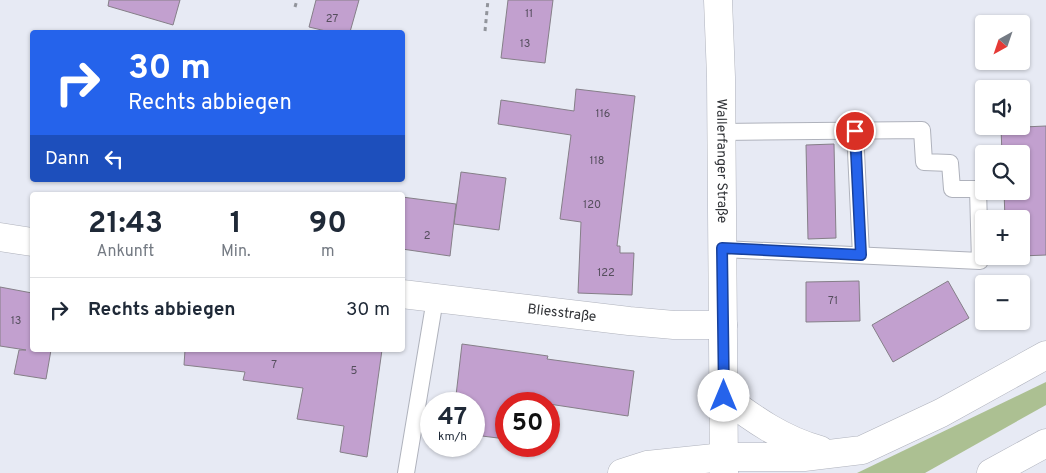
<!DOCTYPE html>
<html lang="de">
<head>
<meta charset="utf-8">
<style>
	body { margin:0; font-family:Overpass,sans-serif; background:#f6f6f7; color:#1f2937; height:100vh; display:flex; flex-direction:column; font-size:19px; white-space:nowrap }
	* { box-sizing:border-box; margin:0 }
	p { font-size:16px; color:#747a83 }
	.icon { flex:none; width:28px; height:28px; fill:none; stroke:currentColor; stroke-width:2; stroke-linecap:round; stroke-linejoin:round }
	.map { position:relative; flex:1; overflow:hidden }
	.sheet { position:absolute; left:30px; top:192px; width:375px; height:160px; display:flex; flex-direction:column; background:#fff; border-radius:5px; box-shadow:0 1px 4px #0004 }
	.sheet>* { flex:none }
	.banner { position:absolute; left:30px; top:30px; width:375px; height:152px; border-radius:5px; box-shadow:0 1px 4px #0004; background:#2563eb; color:#fff; overflow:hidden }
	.needle { width:32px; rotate:220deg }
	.tools { position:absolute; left:975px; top:15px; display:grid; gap:10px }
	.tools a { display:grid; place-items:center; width:55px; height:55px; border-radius:5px; background:#fff; box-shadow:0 1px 4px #0004; font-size:25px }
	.speed { position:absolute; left:420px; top:392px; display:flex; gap:10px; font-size:25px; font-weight:700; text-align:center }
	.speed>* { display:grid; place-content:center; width:65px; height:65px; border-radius:50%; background:#fff; box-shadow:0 1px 4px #0004; line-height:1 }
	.speed small { font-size:12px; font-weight:400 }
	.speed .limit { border:8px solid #d22; background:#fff; color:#111 }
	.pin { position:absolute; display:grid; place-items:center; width:42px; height:42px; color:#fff; margin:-21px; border:2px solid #fff; border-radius:50%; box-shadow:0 1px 5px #0007 }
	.me { position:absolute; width:55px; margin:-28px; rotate:0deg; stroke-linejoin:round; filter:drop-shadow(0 0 4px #0008) }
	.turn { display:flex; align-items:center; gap:18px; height:105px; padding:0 15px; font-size:22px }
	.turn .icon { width:65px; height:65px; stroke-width:2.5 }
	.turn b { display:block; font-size:35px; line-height:42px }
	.then { display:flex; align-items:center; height:48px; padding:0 15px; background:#0003; gap:10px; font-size:19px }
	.eta { display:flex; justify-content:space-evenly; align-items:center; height:85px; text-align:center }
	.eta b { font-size:30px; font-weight:700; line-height:35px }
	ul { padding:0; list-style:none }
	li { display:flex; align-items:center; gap:15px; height:65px; padding:0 15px; border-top:1px solid #e0e1e3 }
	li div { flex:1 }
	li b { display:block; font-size:19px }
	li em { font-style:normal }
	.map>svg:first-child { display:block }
	.green { fill:#acc092 }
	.building { fill:#c2a0cf; stroke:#857f88 }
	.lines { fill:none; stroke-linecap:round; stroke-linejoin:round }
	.lane-casing { stroke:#afb2bc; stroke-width:18 }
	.street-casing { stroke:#afb2bc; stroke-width:29 }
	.secondary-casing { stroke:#afb2bc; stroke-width:29 }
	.highway-casing { stroke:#afb2bc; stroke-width:29 }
	.path { stroke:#91949b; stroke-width:3; stroke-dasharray:4 4; stroke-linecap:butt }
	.lane { stroke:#fff; stroke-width:16 }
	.street { stroke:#fff; stroke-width:28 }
	.secondary { stroke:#fff; stroke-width:28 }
	.highway { stroke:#fff; stroke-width:28 }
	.route-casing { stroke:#184099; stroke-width:12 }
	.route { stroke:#2563eb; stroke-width:9 }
	.labels { text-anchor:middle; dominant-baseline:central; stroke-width:4.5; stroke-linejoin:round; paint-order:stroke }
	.number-label { font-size:11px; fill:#554e5d }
	.street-label { font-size:14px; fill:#313337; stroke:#f5f7fd }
</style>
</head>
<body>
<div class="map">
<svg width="1046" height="473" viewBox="0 0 1046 473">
	<rect width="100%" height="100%" fill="#e7eaf4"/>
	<polygon class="green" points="1046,382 1046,405 925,473 857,473"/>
	<g class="building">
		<polygon points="109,0 180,0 173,25 108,6"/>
		<polygon points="316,0 359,0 350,32 330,32 309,27"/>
		<polygon points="508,0 553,0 545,63 501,58"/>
		<polygon points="576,89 635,96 617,246 620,246 620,253 634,253 632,295 578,293 581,222 560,219 571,135 498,124 501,100 574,111"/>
		<polygon points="1046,126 1046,255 1021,256 1021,219 1005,219 1004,191 1021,191 1021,154 1002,154 1001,128"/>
		<polygon points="834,144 836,238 808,239 806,145"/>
		<polygon points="461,172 506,178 499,230 454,224"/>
		<polygon points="402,197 456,204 450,256 402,249"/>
		<polygon points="859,281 860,321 806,322 806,282"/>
		<polygon points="948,281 969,318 893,362 872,325"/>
		<polygon points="0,287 32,293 32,350 51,350 46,379 14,374 19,350 26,350 0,346"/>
		<polygon points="462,344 548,356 547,359 634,371 628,416 549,404 506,404 506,439 474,435 474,404 455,404"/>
		<polygon points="185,350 382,350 367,457 340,452 344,426 297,419 303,388 243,380 245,372 184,365"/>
	</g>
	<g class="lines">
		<defs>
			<g id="lane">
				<polyline points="855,131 861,255"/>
				<polyline points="721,132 922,130 924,162 950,163 952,189 978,189 980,261 722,249"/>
				<polyline points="406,473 435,299"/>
			</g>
			<g id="street">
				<polyline points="0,237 32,242"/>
				<path id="s1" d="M402 294 629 321 674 325H723"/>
			</g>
			<g id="secondary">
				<path id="s2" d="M718 0 721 77 724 473"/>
			</g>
			<g id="highway">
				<path d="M723 396C753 419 783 440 820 450"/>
				<polyline points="622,473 647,465 724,457 804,457 862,450 941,413 1046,355"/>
				<polyline points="991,473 1046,443"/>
			</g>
		</defs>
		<use href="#lane" class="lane-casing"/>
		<use href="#street" class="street-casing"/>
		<use href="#secondary" class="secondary-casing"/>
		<use href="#highway" class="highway-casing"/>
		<g class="path">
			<polyline points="295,7 297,0"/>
			<polyline points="485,31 488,0"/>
		</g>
		<use href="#lane" class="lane"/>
		<use href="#street" class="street"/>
		<use href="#secondary" class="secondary"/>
		<use href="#highway" class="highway"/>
	</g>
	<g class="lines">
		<defs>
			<polyline id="route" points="724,396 722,248 861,255 855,131"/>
		</defs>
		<use href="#route" class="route-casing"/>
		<use href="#route" class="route"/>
	</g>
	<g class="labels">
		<g class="number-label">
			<text x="529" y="14">11</text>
			<text x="332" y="19">27</text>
			<text x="525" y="44">13</text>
			<text x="603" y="114">116</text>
			<text x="597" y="161">118</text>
			<text x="592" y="205">120</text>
			<text x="427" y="236">2</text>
			<text x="606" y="273">122</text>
			<text x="833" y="301">71</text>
			<text x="16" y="321">13</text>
			<text x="274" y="365">7</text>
			<text x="354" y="371">5</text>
		</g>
		<g class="street-label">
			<text stroke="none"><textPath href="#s2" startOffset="161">Wallerfanger Straße</textPath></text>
			<text stroke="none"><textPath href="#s1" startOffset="161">Bliesstraße</textPath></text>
		</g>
	</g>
</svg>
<div class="tools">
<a><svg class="needle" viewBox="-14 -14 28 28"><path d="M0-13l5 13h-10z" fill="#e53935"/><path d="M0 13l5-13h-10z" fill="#747a83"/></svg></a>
<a><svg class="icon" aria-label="sound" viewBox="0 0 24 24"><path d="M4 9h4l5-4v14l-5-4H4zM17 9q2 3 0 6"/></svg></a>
<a><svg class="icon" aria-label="search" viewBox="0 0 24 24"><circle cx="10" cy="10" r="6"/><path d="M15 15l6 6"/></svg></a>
<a>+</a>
<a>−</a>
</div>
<div class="speed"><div>47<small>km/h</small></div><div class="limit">50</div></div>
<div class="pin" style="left:855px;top:131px;background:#d93025"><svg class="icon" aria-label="arrive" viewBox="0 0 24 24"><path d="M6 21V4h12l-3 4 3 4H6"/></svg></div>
<svg class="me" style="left:724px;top:396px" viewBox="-20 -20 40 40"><circle r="19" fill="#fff"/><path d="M0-13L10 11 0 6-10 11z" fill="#2563eb"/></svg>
<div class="banner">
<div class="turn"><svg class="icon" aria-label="right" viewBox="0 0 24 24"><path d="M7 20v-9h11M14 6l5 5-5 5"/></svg><div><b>30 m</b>Rechts abbiegen</div></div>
<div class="then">Dann<svg class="icon" aria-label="left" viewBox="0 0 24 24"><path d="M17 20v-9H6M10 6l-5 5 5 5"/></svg></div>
</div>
<section class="sheet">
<div class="eta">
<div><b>21:43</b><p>Ankunft</p></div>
<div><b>1</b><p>Min.</p></div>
<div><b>90</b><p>m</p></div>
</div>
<ul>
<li><svg class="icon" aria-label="right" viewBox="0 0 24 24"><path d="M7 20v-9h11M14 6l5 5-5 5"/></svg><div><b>Rechts abbiegen</b></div><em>30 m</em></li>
</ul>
</section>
</div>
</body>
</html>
